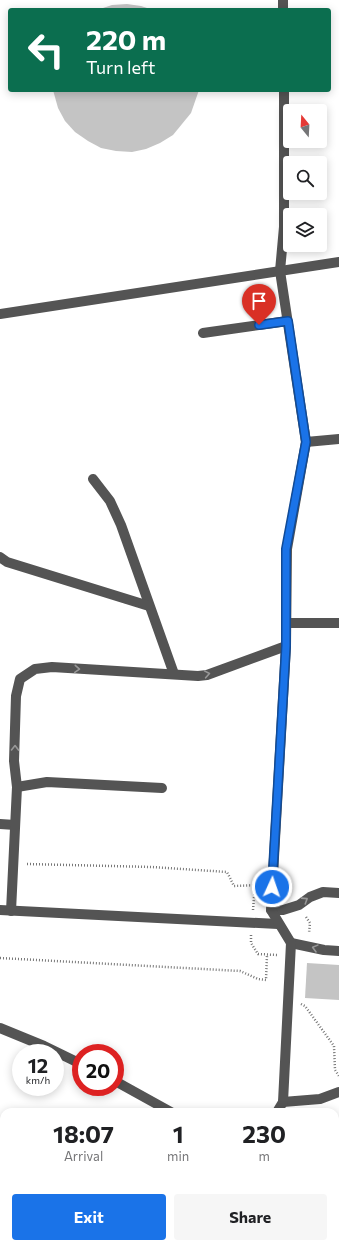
<!DOCTYPE html>
<html lang="en">
<head>
<meta charset="utf-8">
<style>
	body { margin:0; font-family:Commissioner,sans-serif; background:#f6f6f6; color:#202124; height:100vh; display:flex; flex-direction:column; font-size:15px; white-space:nowrap }
	* { box-sizing:border-box; margin:0 }
	p { font-size:13px; color:#757577 }
	.icon { flex:none; width:22px; height:22px; fill:none; stroke:currentColor; stroke-width:2; stroke-linecap:round; stroke-linejoin:round }
	.map { position:relative; flex:1; overflow:hidden }
	.panel { position:absolute; left:0px; top:1108px; width:339px; height:140px; display:flex; flex-direction:column; background:#fff; border-radius:12px 12px 0 0; box-shadow:0 2px 10px #0003 }
	.panel>* { flex:none }
	.hud { position:absolute; left:8px; top:8px; width:323px; height:84px; border-radius:4px; box-shadow:0 2px 10px #0003; background:#0b6e4f; color:#fff; overflow:hidden }
	.needle { width:26px; rotate:342deg }
	.controls { position:absolute; left:283px; top:104px; display:grid; gap:8px }
	.controls a { display:grid; place-items:center; width:44px; height:44px; border-radius:4px; background:#fff; box-shadow:0 2px 10px #0003; font-size:20px }
	.speed { position:absolute; left:12px; top:1044px; display:flex; gap:8px; font-size:20px; font-weight:700; text-align:center }
	.speed>* { display:grid; place-content:center; width:52px; height:52px; border-radius:50%; background:#fff; box-shadow:0 2px 10px #0003; line-height:1 }
	.speed small { font-size:10px; font-weight:400 }
	.speed .limit { border:6px solid #d22; background:#fff; color:#111 }
	.pin { position:absolute; display:grid; place-items:center; width:34px; height:34px; color:#fff; margin:-41px -17px; border-radius:50% 50% 50% 0; rotate:-45deg; box-shadow:0 0 4px #0007 }
	.pin .icon { rotate:45deg }
	.me { position:absolute; width:44px; margin:-22px; rotate:3deg; stroke-linejoin:round; filter:drop-shadow(0 0 3px #0008) }
	.turn { display:flex; align-items:center; gap:14px; height:84px; padding:0 12px; font-size:18px }
	.turn .icon { width:52px; height:52px; stroke-width:2.5 }
	.turn b { display:block; font-size:28px; line-height:34px }
	.eta { display:flex; justify-content:space-evenly; align-items:center; height:68px; text-align:center }
	.eta b { font-size:24px; font-weight:700; line-height:28px }
	.action { display:flex; gap:8px; margin-top:auto; padding:8px 12px }
	.action a { flex:1; height:46px; border-radius:4px; background:#1a73e8; color:#fff; font-size:16px; font-weight:700; line-height:46px; text-align:center }
	.action a+a { background:#f6f6f6; color:#202124 }
	.map>svg:first-child { display:block }
	.building { fill:#c4c4c4 }
	.lines { fill:none; stroke-linecap:round; stroke-linejoin:round }
	.path { stroke:#767676; stroke-width:2.5; stroke-dasharray:1 2; stroke-linecap:butt }
	.minor { stroke:#545454; stroke-width:10 }
	.oneway { stroke:#989898 }
	.route-casing { stroke:#114b97; stroke-width:10 }
	.route { stroke:#1a73e8; stroke-width:7 }
</style>
</head>
<body>
<div class="map">
<svg width="339" height="1248" viewBox="0 0 339 1248">
	<rect width="100%" height="100%" fill="#fff"/>
	<g class="building">
		<polygon points="127,4 141,6 153,10 97,10 112,5"/>
		<polygon points="53,90 199,90 191,113 173,135 160,143 146,149 132,152 116,151 101,148 88,141 75,132 65,121 58,108"/>
		<polygon points="307,963 339,965 339,1000 305,998"/>
		<polygon points="335,1212 339,1212 339,1248 308,1248 308,1244 335,1244"/>
	</g>
	<g class="lines">
		<g class="path">
			<polyline points="27,864 152,867 227,872 234,886 259,885"/>
			<polyline points="253,910 255,885"/>
			<polyline points="306,917 310,923 309,933"/>
			<polyline points="251,935 251,943 258,954 277,955"/>
			<polyline points="0,958 240,971 258,979 266,980 267,955"/>
			<polyline points="301,1004 305,1006 334,1046 335,1070 339,1076"/>
		</g>
		<g class="minor">
			<polyline points="283,0 283,10"/>
			<polyline points="0,314 339,262"/>
			<polyline points="203,333 287,321"/>
			<polyline points="306,442 339,439"/>
			<polyline points="93,479 110,501 121,525 174,674"/>
			<polyline points="0,557 7,562 149,606"/>
			<polyline points="287,623 339,623"/>
			<polyline points="17,787 47,782 162,788"/>
			<polyline points="0,824 15,825"/>
			<polyline points="0,910 278,924"/>
			<polyline points="271,910 283,910 299,905 310,897 323,892 339,893"/>
			<polyline points="11,911 17,787 14,761 16,696 20,679 35,669 52,667 198,676 207,675 286,646"/>
			<polyline points="291,943 324,950 339,951"/>
			<polyline points="0,1028 44,1046 81,1064"/>
			<polyline points="115,1081 171,1112"/>
			<polyline points="283,1102 320,1099 339,1092"/>
			<polyline points="277,1112 283,1102 291,943 271,910 286,646 287,549 306,442 280,271 284,227 284,90"/>
			<polyline points="256,1248 256,1244"/>
		</g>
	</g>
	<defs><path id="oneway-chevron" d="M-2-3.5L2.5 0L-2 3.5" fill="none" stroke-width="1.6" stroke-linecap="round" stroke-linejoin="round"/></defs>
	<g class="oneway">
		<use href="#oneway-chevron" transform="translate(77 669) rotate(4)"/>
		<use href="#oneway-chevron" transform="translate(207 674) rotate(-10)"/>
		<use href="#oneway-chevron" transform="translate(15 748) rotate(-89)"/>
		<use href="#oneway-chevron" transform="translate(305 900) rotate(-33)"/>
		<use href="#oneway-chevron" transform="translate(315 948) rotate(-165)"/>
	</g>
	<g class="lines">
		<defs>
			<polyline id="route" points="259,325 288,321 306,442 286,549 286,646 272,887"/>
		</defs>
		<use href="#route" class="route-casing"/>
		<use href="#route" class="route"/>
	</g>
</svg>
<div class="controls">
<a><svg class="needle" viewBox="-14 -14 28 28"><path d="M0-13l5 13h-10z" fill="#e53935"/><path d="M0 13l5-13h-10z" fill="#757577"/></svg></a>
<a><svg class="icon" aria-label="search" viewBox="0 0 24 24"><circle cx="10" cy="10" r="6"/><path d="M15 15l6 6"/></svg></a>
<a><svg class="icon" aria-label="layers" viewBox="0 0 24 24"><path d="M12 4l9 5-9 5-9-5zM3 14l9 5 9-5"/></svg></a>
</div>
<div class="speed"><div>12<small>km/h</small></div><div class="limit">20</div></div>
<div class="pin" style="left:259px;top:325px;background:#d93025"><svg class="icon" aria-label="arrive" viewBox="0 0 24 24"><path d="M6 21V4h12l-3 4 3 4H6"/></svg></div>
<svg class="me" style="left:272px;top:887px" viewBox="-20 -20 40 40"><circle r="17" fill="#1a73e8" stroke="#fff" stroke-width="3"/><path d="M0-11L8 9 0 5-8 9z" fill="#fff"/></svg>
<div class="hud">
<div class="turn"><svg class="icon" aria-label="left" viewBox="0 0 24 24"><path d="M17 20v-9H6M10 6l-5 5 5 5"/></svg><div><b>220 m</b>Turn left</div></div>
</div>
<section class="panel">
<div class="eta">
<div><b>18:07</b><p>Arrival</p></div>
<div><b>1</b><p>min</p></div>
<div><b>230</b><p>m</p></div>
</div>
<div class="action"><a>Exit</a><a>Share</a></div>
</section>
</div>
</body>
</html>
